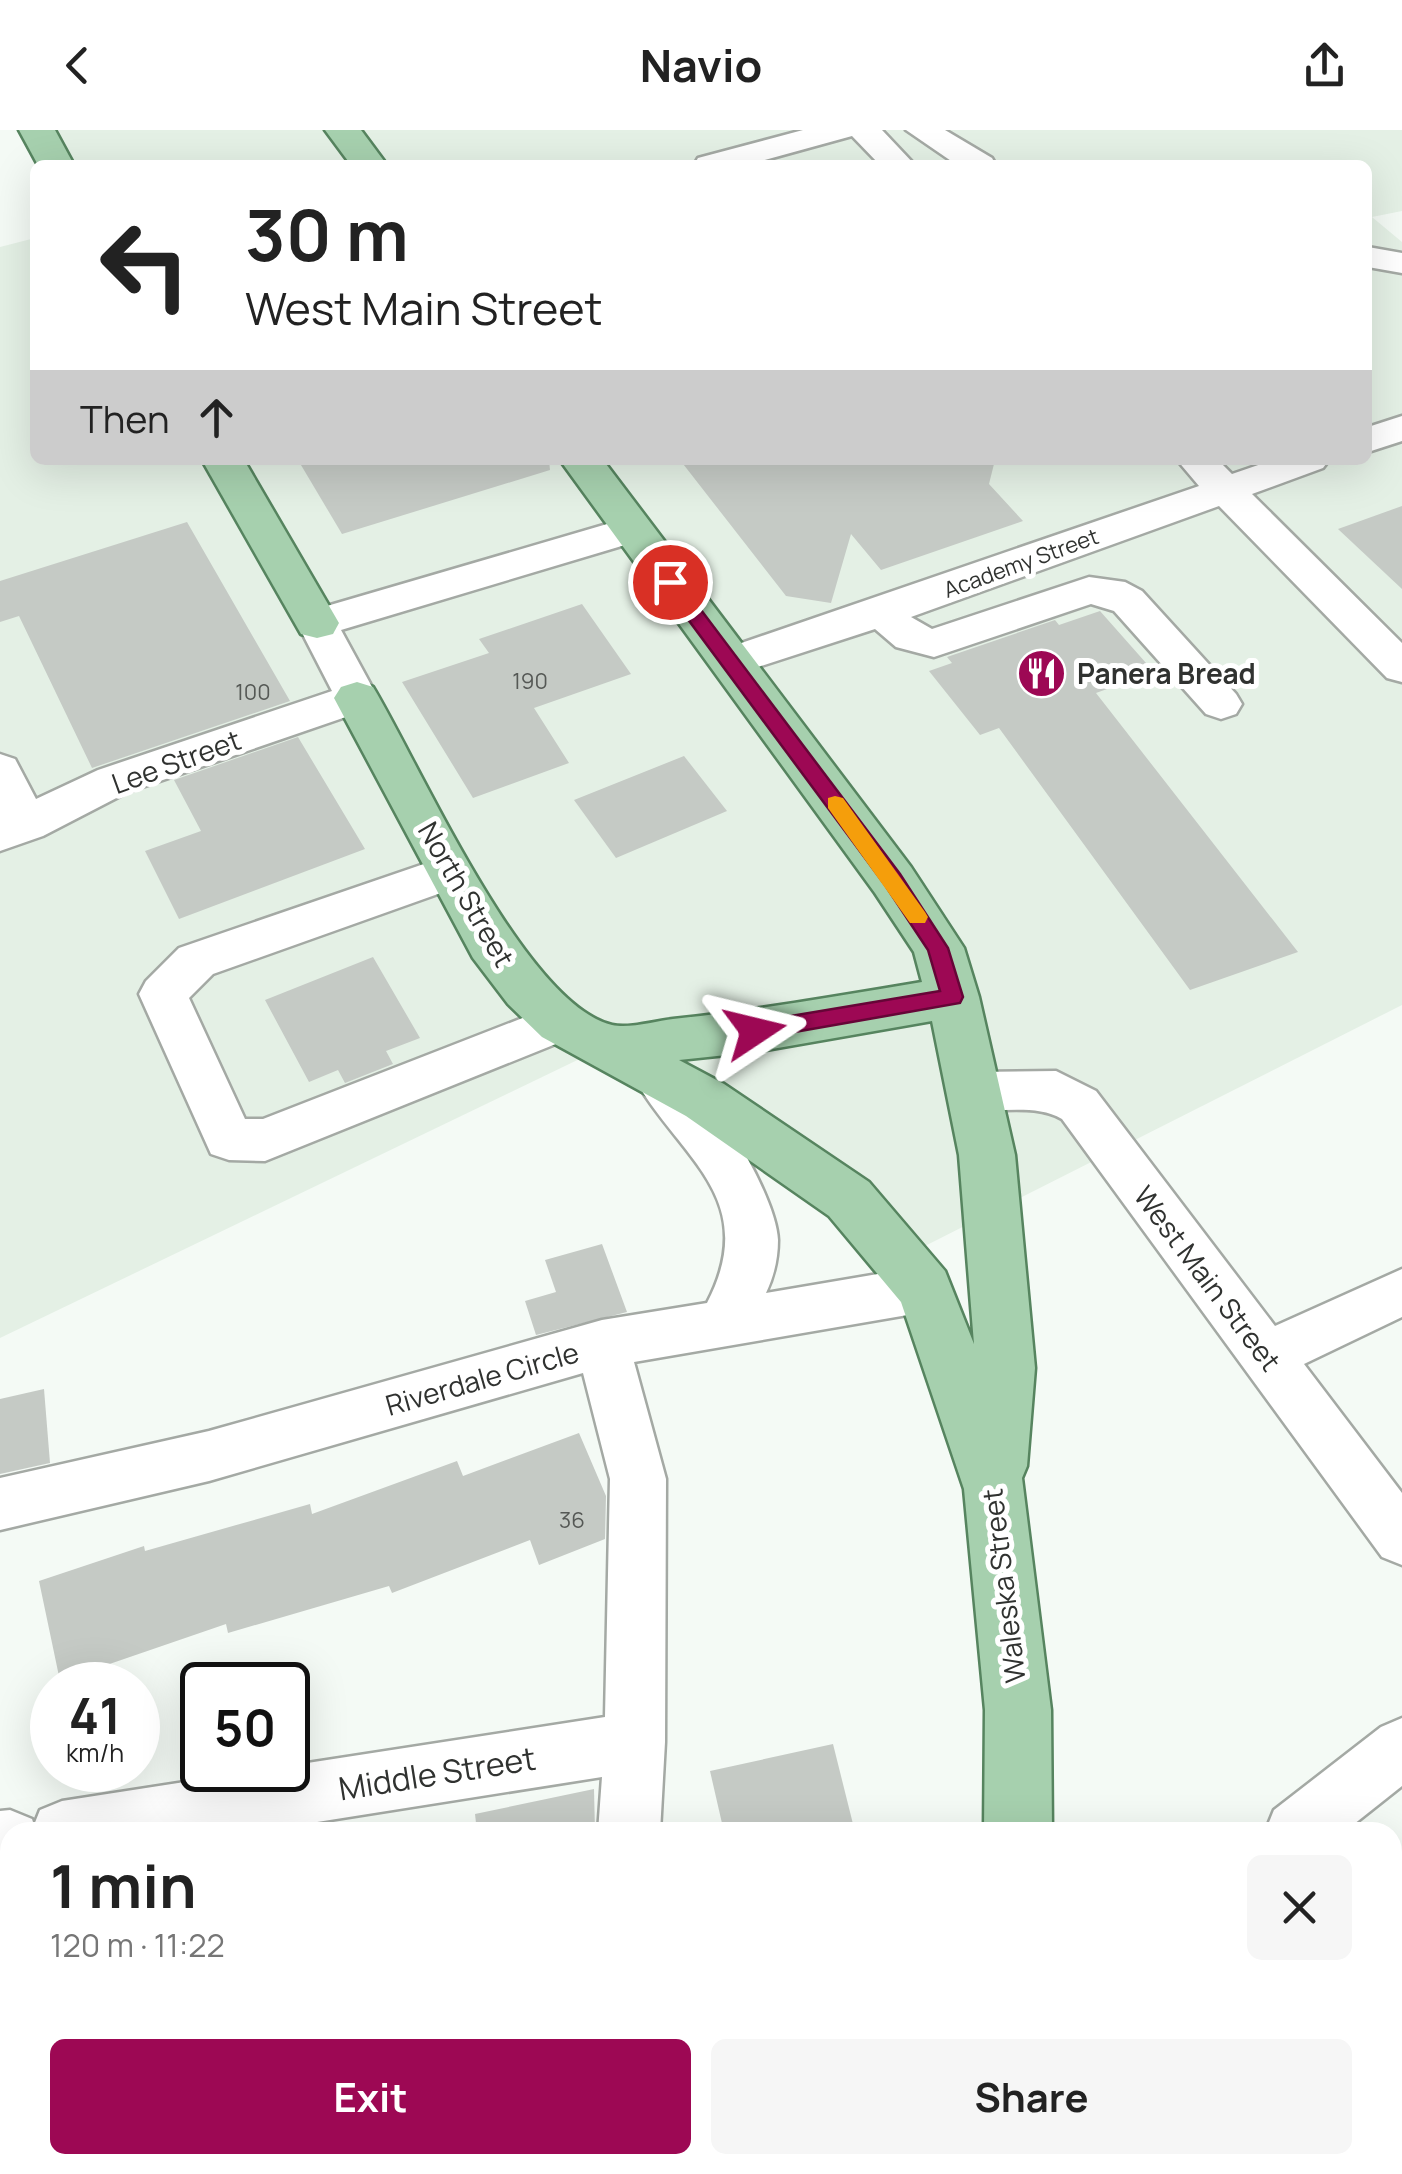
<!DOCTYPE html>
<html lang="en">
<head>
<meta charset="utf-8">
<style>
	body { margin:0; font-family:Manrope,sans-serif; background:#f6f6f6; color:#222; height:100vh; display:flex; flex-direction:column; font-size:38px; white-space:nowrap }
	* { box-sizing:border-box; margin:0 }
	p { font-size:32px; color:#767676 }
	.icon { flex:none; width:55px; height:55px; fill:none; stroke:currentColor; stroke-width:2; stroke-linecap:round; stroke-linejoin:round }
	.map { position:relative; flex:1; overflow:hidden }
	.drawer { position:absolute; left:0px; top:1692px; width:1402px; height:352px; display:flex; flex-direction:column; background:#fff; border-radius:30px 30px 0 0; box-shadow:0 10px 40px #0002 }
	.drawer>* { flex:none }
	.hud { position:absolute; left:30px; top:30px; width:1342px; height:305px; border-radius:15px; box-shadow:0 10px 40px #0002; background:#fff; color:#222; overflow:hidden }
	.speed { position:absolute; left:30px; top:1532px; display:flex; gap:20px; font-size:50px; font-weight:700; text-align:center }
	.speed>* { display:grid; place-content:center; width:130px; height:130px; border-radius:50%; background:#fff; box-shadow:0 10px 40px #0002; line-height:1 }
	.speed small { font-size:25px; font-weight:400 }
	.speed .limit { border:5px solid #111; border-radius:15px; background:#fff; color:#111 }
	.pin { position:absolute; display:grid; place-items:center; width:85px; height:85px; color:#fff; margin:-42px; border:5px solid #fff; border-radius:50%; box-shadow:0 2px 10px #0007 }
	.me { position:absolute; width:110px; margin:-55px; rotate:80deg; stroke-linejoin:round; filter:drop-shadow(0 0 8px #0008) }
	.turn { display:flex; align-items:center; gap:35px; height:210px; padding:0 50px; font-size:45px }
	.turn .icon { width:130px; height:130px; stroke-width:2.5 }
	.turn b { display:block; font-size:70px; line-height:85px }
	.then { display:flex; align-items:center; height:95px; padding:0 50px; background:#0003; gap:20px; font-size:38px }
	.round { display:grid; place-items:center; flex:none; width:105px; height:105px; border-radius:15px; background:#f6f6f6 }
	.overview { display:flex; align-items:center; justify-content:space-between; height:170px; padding:0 50px }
	h1 { font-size:60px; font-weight:700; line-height:75px }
	.cta { display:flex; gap:20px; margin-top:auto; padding:20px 50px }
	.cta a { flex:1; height:115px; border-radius:15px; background:#9d0854; color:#fff; font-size:40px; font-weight:700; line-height:115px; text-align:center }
	.cta a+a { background:#f6f6f6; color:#222 }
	header { display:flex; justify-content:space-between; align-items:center; height:130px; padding:0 50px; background:#fff; font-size:45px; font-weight:700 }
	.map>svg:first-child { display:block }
	.built { fill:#e4f0e5 }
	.building { fill:#c5cac5 }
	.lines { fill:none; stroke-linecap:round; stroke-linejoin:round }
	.minor-casing { stroke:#a4a9a4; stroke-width:5 }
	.major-casing { stroke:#56845f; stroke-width:5 }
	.minor { fill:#fff; fill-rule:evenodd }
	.major { fill:#a6d0ae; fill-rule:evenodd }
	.route { fill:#9d0854; stroke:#660537; stroke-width:2.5 }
	.slow { fill:#f59e0b }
	.labels { text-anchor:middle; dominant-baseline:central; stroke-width:10; stroke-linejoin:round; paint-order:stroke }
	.far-street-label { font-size:22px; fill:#303230; stroke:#fff }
	.number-label { font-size:22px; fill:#555855 }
	.poi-label { font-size:28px; font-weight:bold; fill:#303230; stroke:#fff; text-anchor:start }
	.street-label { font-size:28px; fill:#303230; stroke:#fff }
	.near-street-label { font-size:32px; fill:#303230; stroke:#fff }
</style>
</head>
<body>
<header><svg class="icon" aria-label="back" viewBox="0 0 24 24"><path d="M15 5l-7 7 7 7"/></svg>Navio<svg class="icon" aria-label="share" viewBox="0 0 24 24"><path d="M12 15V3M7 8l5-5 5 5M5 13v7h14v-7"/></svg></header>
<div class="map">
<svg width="1402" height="2044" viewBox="0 0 1402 2044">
	<rect width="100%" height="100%" fill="#f4faf5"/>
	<polygon class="built" points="33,0 1402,0 1402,81 1372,87 1402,112 1402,875 917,1120 594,922 0,1208 0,117 35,108 35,330 1368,330 1368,35 52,35"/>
	<g class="building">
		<polygon points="298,330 549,330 550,340 342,404"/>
		<polygon points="680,330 995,330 989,354 1023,391 881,440 851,404 831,473 786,466"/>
		<polygon points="1402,376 1402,459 1338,399"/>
		<polygon points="187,392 290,571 92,638 19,486 0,492 0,451"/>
		<polygon points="582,474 631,544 534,578 569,633 473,668 402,552 489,523 479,509"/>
		<polygon points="1100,481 1154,542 1096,563 1298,822 1190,860 999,598 980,605 929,541 952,533 947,527 1055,490 1059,495"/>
		<polygon points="298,607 365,719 179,789 145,721 201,701 174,650"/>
		<polygon points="684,626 727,681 616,728 574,670"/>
		<polygon points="373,827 420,908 386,921 393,934 345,953 338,940 309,952 265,870"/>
		<polygon points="602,1114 627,1182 536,1205 525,1171 556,1162 545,1130"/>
		<polygon points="44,1259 50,1333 0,1344 0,1269"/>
		<polygon points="579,1303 606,1366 605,1409 539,1435 530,1410 392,1463 389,1456 228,1503 226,1494 60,1551 39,1451 144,1416 145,1421 310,1374 312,1384 457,1331 463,1346"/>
		<polygon points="833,1614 855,1702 724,1702 710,1641"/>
		<polygon points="594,1659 595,1702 477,1702 475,1684"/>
	</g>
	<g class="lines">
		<defs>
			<g id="minor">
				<polygon points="803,0 882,0 915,35 880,35 852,6 747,35 694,35 698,28"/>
				<polygon points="906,0 945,0 992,28 996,35 957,35"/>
				<polygon points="1368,117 1402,123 1402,143 1368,137"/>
				<polygon points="1402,286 1402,311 1368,322 1368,297"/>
				<polygon points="1177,330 1218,330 1232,344 1273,330 1329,330 1323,338 1252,364 1402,513 1402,552 1387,548 1219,376 911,487 932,499 1089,447 1125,452 1142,461 1236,564 1242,574 1236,584 1221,589 1206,584 1114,481 1091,474 934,527 896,517 875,499 730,546 715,542 709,532 715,522 1199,356"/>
				<polygon points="631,387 645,391 651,400 645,409 341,500 378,568 372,578 128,662 43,706 0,721 0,624 15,629 36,669 98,640 332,561 297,493 303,483"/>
				<polygon points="450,725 466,730 473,742 466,754 213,844 189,868 245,989 263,989 561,873 578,879 585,892 578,905 265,1031 229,1030 211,1024 139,864 146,851 179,818"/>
				<path d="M654 920C699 936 776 1061 778 1110 778 1129 774 1146 766 1163L925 1136 944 1143 951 1159 944 1175 925 1182 634 1232 666 1349 665 1612 660 1702H598L602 1647 254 1702H10V1742L0 1743V1681L10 1680 32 1689 34 1695 40 1680 62 1671 262 1640H288V1636L605 1587 610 1349 583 1243 209 1351 0 1400V1348L209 1301 602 1190 707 1173C764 1064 673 1025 630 940L637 926Z"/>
				<path d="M1056 941 1096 961 1275 1196 1402 1139V1187L1304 1234 1402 1363V1435L1382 1427 1062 989C1031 971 990 987 956 976L949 962 956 948 973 942Z"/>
				<polygon points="1402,1588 1402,1656 1344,1702 1265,1702 1274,1680 1381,1597"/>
				<polygon points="506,2035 574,2035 570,2044 502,2044"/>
				<polygon points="1097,2035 1233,2035 1237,2044 1101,2044"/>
			</g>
			<g id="major">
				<polygon points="19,0 55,0 74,35 38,35"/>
				<polygon points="325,0 361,0 387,35 351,35"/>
				<polygon points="202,330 244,330 339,493 333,504 317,508 301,504"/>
				<path d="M560 330H603L911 737 964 818 979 867 1015 1025 1035 1238 1027 1336 1022 1348 1051 1580 1052 1702H984L985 1580 964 1359 901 1172 829 1086 686 986 542 907 508 874 473 828 334 568 341 557 357 552 373 557C420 635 524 874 612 895 629 899 656 891 673 889 757 880 839 866 922 852L914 822 875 763ZM932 891 959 1025 974 1214 945 1141 869 1052 724 954 679 930 755 922Z"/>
				<polygon points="951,2035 1025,2035 1024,2044 950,2044"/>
			</g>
		</defs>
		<use href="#minor" class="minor-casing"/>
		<use href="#major" class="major-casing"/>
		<use href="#minor" class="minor"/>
		<use href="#major" class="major"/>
	</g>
	<polygon class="route" points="670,446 677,448 900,744 948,818 963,867 960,873 755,909 747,907 744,901 755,892 940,861 928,820 885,755 664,457 664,448"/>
	<polygon class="slow" points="835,666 843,668 925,782 928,787 925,793 910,793 828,678 828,668"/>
	<defs>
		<symbol id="restaurant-disc" viewBox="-11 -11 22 22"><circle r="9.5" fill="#9d0854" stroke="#fff"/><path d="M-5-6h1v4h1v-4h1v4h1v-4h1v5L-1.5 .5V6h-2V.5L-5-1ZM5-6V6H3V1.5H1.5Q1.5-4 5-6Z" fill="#fff"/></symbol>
	</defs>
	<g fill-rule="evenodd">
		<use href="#restaurant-disc" x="1014" y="516" width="55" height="55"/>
	</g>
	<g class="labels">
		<g class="far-street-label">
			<text transform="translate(1021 433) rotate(-20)">Academy Street</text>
		</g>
		<g class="number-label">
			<text x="530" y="551">190</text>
			<text x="253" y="562">100</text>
			<text x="572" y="1390">36</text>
		</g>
		<g class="poi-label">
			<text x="1077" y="543">Panera Bread</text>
		</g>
		<g class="street-label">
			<text transform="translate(176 631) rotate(-20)">Lee Street</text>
			<text transform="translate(467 764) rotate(60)">North Street</text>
			<text transform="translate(1208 1148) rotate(53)">West Main Street</text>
			<text transform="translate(482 1248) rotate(-16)">Riverdale Circle</text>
			<text transform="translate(1003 1456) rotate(-97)">Waleska Street</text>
		</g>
		<g class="near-street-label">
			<text transform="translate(437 1643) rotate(-9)">Middle Street</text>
		</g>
	</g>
</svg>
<div class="speed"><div>41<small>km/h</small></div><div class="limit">50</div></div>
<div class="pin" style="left:670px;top:452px;background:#d93025"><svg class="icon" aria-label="arrive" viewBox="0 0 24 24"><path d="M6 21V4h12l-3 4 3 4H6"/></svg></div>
<svg class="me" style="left:755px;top:901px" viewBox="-20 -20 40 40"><path d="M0-17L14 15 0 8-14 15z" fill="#9d0854" stroke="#fff" stroke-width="4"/></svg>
<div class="hud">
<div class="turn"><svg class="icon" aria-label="left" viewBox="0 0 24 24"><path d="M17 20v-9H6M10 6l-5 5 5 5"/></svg><div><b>30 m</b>West Main Street</div></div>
<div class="then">Then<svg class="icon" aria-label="ahead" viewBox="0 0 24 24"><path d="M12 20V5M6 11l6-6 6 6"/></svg></div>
</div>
<section class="drawer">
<div class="overview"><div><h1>1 min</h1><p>120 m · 11:22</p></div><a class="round"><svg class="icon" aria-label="close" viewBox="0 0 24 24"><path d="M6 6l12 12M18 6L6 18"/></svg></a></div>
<div class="cta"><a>Exit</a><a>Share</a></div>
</section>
</div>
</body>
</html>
